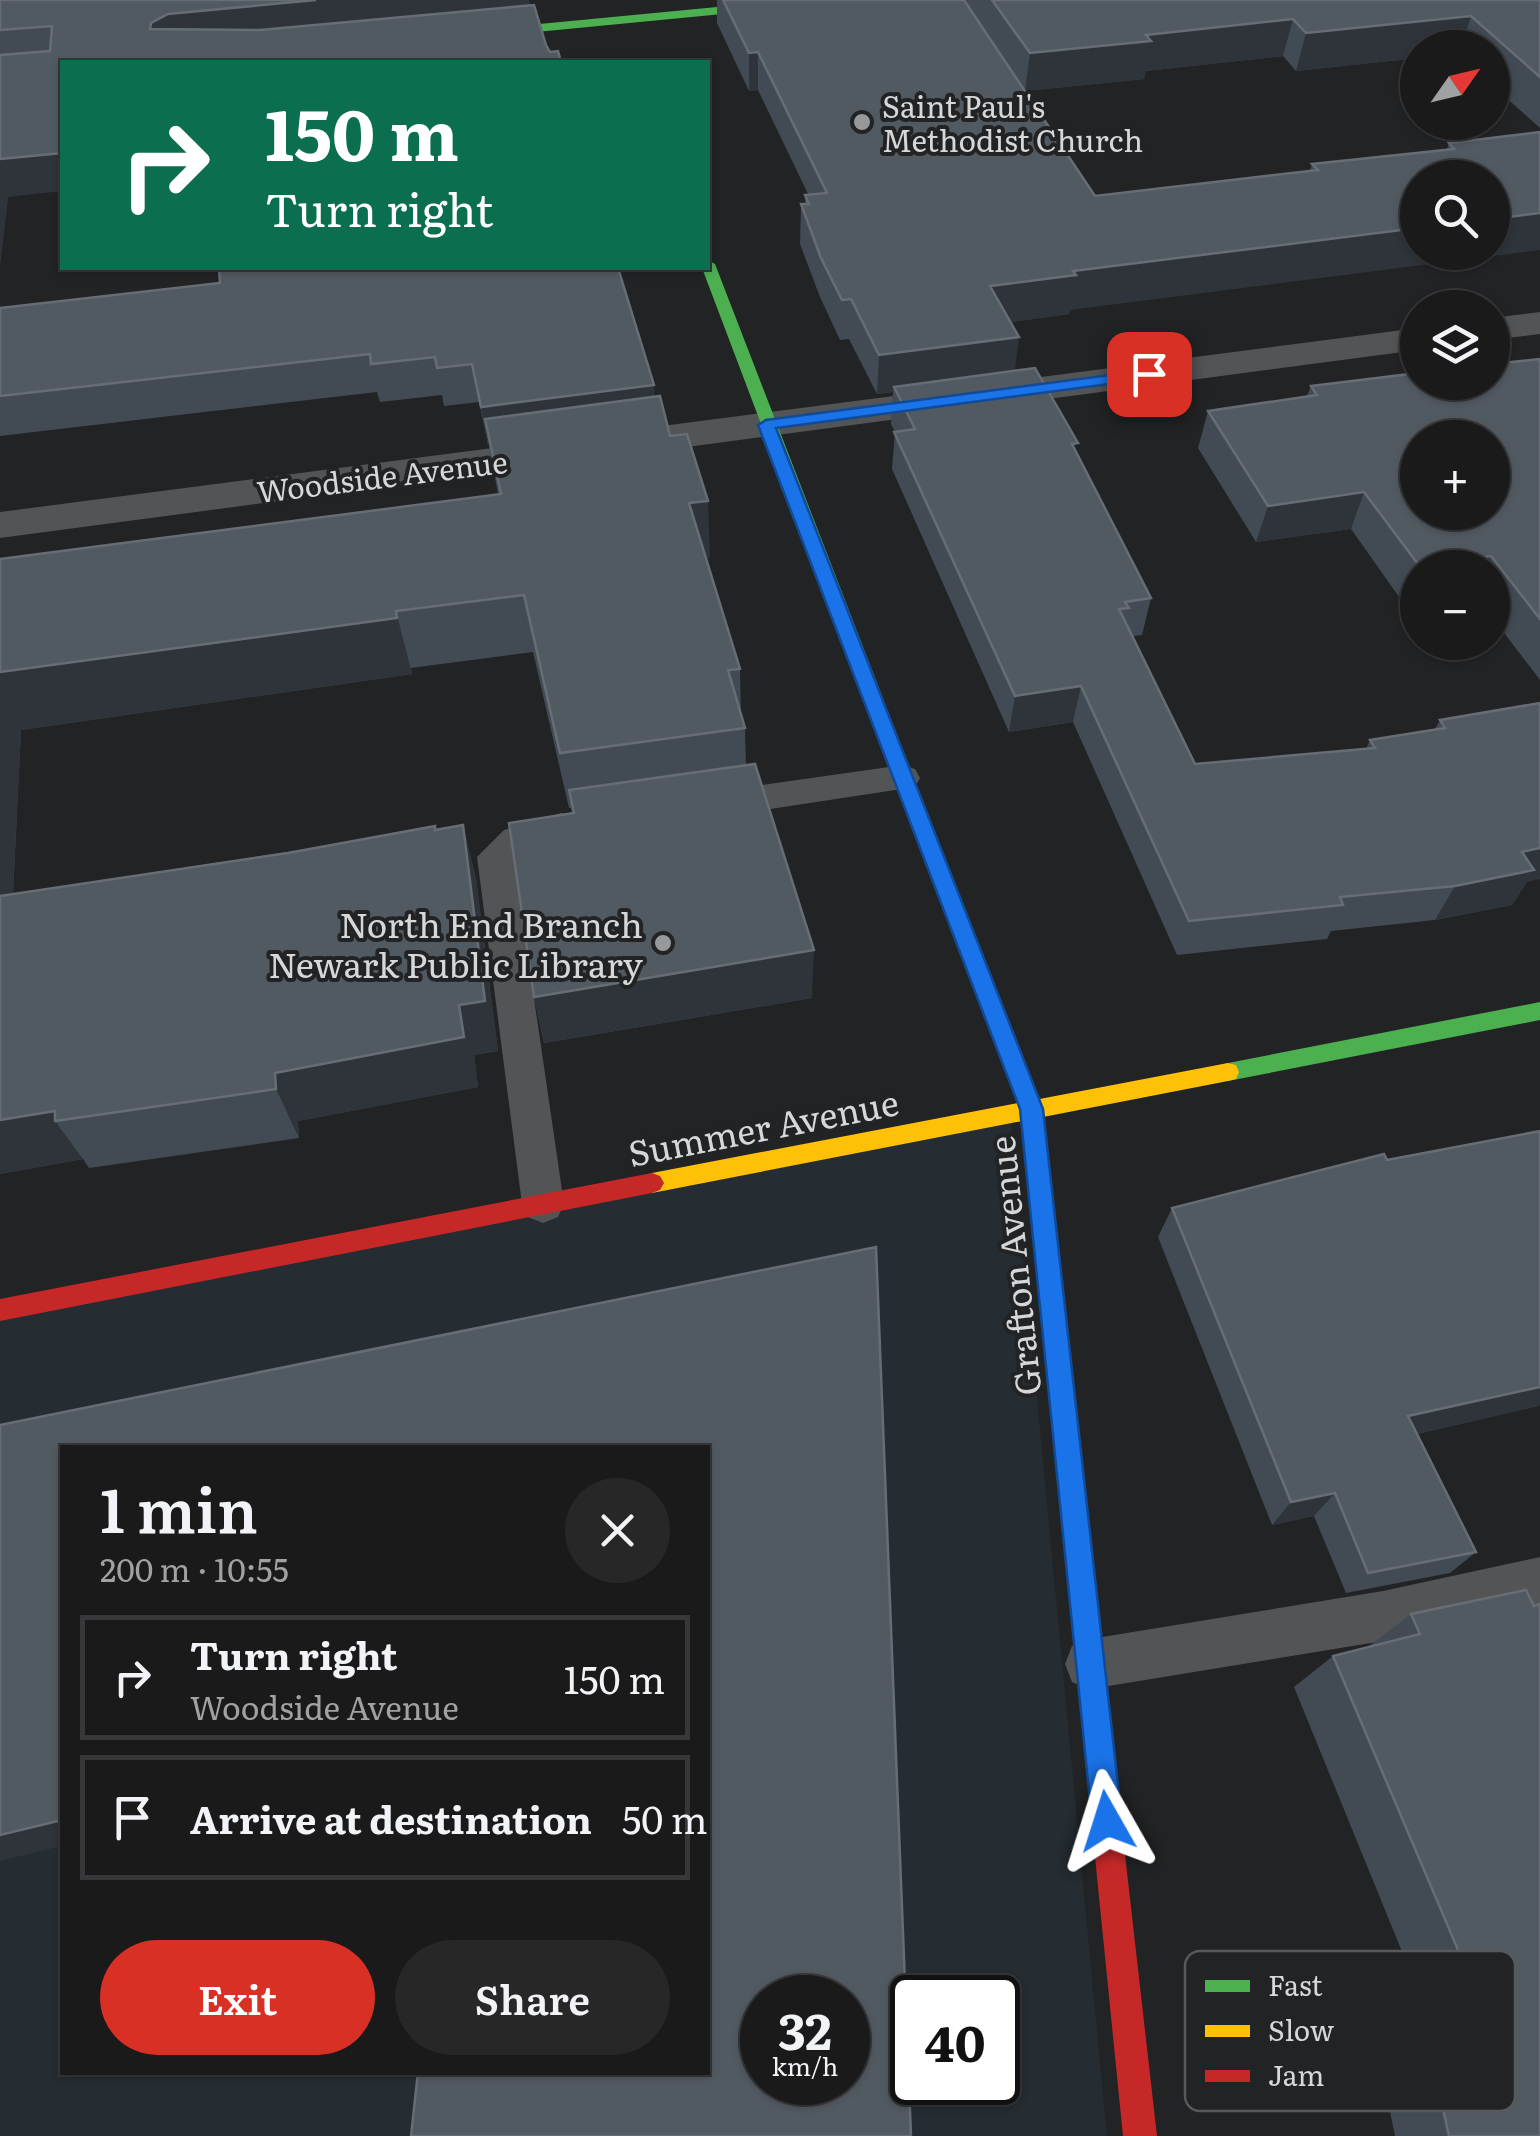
<!DOCTYPE html>
<html lang="en">
<head>
<meta charset="utf-8">
<style>
	body { margin:0; font-family:Literata,serif; background:#272728; color:#f1f3f6; height:100vh; display:flex; flex-direction:column; font-size:38px; white-space:nowrap }
	* { box-sizing:border-box; margin:0 }
	p { font-size:32px; color:#9fa1a3 }
	.icon { flex:none; width:55px; height:55px; fill:none; stroke:currentColor; stroke-width:2; stroke-linecap:round; stroke-linejoin:round }
	.map { position:relative; flex:1; overflow:hidden }
	.side { position:absolute; left:60px; top:1445px; width:650px; height:630px; display:flex; flex-direction:column; background:#1a1a1b; border-radius:0px; box-shadow:0 2px 8px #0004,0 0 0 2px #38383a }
	.side>* { flex:none }
	.hud { position:absolute; left:60px; top:60px; width:650px; height:210px; border-radius:0px; box-shadow:0 2px 8px #0004,0 0 0 2px #38383a; background:#0b6e4f; color:#fff; overflow:hidden }
	.needle { width:65px; rotate:56deg }
	.fabs { position:absolute; left:1400px; top:30px; display:grid; gap:20px }
	.fabs a { display:grid; place-items:center; width:110px; height:110px; border-radius:50%; background:#1a1a1b; box-shadow:0 2px 8px #0004,0 0 0 2px #38383a; font-size:50px }
	.speed { position:absolute; left:740px; top:1975px; display:flex; gap:20px; font-size:50px; font-weight:700; text-align:center }
	.speed>* { display:grid; place-content:center; width:130px; height:130px; border-radius:50%; background:#1a1a1b; box-shadow:0 2px 8px #0004,0 0 0 2px #38383a; line-height:1 }
	.speed small { font-size:25px; font-weight:400 }
	.speed .limit { border:5px solid #111; border-radius:15px; background:#fff; color:#111 }
	.pin { position:absolute; display:grid; place-items:center; width:85px; height:85px; color:#fff; margin:-42px; border-radius:20px; box-shadow:0 5px 15px #0006 }
	.me { position:absolute; width:110px; margin:-55px; rotate:354deg; stroke-linejoin:round; filter:drop-shadow(0 0 8px #0008) }
	.turn { display:flex; align-items:center; gap:35px; height:210px; padding:0 40px; font-size:45px }
	.turn .icon { width:130px; height:130px; stroke-width:2.5 }
	.turn b { display:block; font-size:70px; line-height:85px }
	.round { display:grid; place-items:center; flex:none; width:105px; height:105px; border-radius:52px; background:#272728 }
	.head { display:flex; align-items:center; justify-content:space-between; height:170px; padding:0 40px }
	h1 { font-size:60px; font-weight:600; line-height:75px }
	.button { display:flex; gap:20px; margin-top:auto; padding:20px 40px }
	.button a { flex:1; height:115px; border-radius:60px; background:#d93025; color:#fff; font-size:40px; font-weight:600; line-height:115px; text-align:center }
	.button a+a { background:#272728; color:#f1f3f6 }
	ul { padding:0; list-style:none }
	li { display:flex; align-items:center; gap:30px; height:125px; margin:0 20px 15px; padding:0 20px; border:5px solid #38383a; border-radius:0px }
	li div { flex:1 }
	li b { display:block; font-size:38px }
	li em { font-style:normal }
	.map>svg:first-child { display:block }
	.built { fill:#252c32; fill-rule:evenodd }
	.lines { fill:none; stroke-linecap:round; stroke-linejoin:round }
	.lane { fill:#535455; fill-rule:evenodd }
	.street { fill:#535455; fill-rule:evenodd }
	.fast { fill:#4caf50; fill-rule:evenodd }
	.slow { fill:#ffc107; fill-rule:evenodd }
	.jam { fill:#c62828; fill-rule:evenodd }
	.wall { fill:#424b53 }
	.shaded-wall { fill:#2f343a }
	.building { fill:#525a61; stroke:#666d74; stroke-width:2.5; fill-rule:evenodd }
	.route { fill:#1a73e8; stroke:#114b97; stroke-width:2.5 }
	.poi-dot { fill:#969899; stroke:#212325; stroke-width:4 }
	.labels { text-anchor:middle; dominant-baseline:central; stroke-width:8; stroke-linejoin:round; paint-order:stroke }
	.far-poi-label { font-size:30px; fill:#d5d7d8; stroke:#212325; text-anchor:start }
	.far-street-label { font-size:30px; fill:#d5d7d8; stroke:#212325 }
	.poi-label { font-size:35px; fill:#d5d7d8; stroke:#212325; text-anchor:end }
	.street-label { font-size:35px; fill:#d5d7d8; stroke:#212325 }
	.key { fill:#212325; stroke:#57595b; stroke-width:2.5 }
	.key-label { font-size:28px; fill:#d5d7d8 }
</style>
</head>
<body>
<div class="map">
<svg width="1540" height="2136" viewBox="0 0 1540 2136">
	<rect width="100%" height="100%" fill="#222324"/>
	<path class="built" d="M1010 1113 1107 2136H0V1310ZM62 1448H708V2072H62ZM762 1998H848V2082H762ZM912 1998H998V2082H912Z"/>
	<g class="lines">
		<g class="lane">
			<polygon points="903,765 915,769 920,778 915,787 712,818 699,814 694,805 699,796 712,792"/>
			<polygon points="561,813 574,817 579,826 574,835 538,845 514,861 564,1204 558,1217 543,1223 528,1217 522,1204 477,857 504,830"/>
			<polygon points="1540,1557 1540,1607 1383,1641 1090,1689 1072,1682 1065,1664 1072,1646 1090,1639 1383,1591"/>
		</g>
		<g class="street">
			<polygon points="1540,312 1540,334 1492,340 1492,318"/>
			<polygon points="1418,328 1418,350 0,538 0,512"/>
		</g>
		<g class="fast">
			<polygon points="790,0 833,0 827,4 465,39 459,35 465,31"/>
			<polygon points="708,260 715,264 879,688 877,693 870,694 861,688 702,268 708,268"/>
			<polygon points="1540,1002 1540,1020 1228,1081 1220,1079 1217,1072 1220,1065 1228,1063"/>
			<polygon points="1067,1436 1076,1440 1080,1449 1123,1837 1119,1848 1108,1852 1097,1848 1093,1837 1054,1449 1058,1440"/>
		</g>
		<polygon class="slow" points="1228,1063 1236,1065 1239,1072 1236,1079 1228,1081 652,1193 644,1190 640,1183 644,1176 652,1173"/>
		<g class="jam">
			<polygon points="870,682 879,688 1042,1109 1080,1449 1076,1458 1067,1462 1058,1458 1054,1449 1020,1109 861,688"/>
			<polygon points="652,1173 660,1176 664,1183 660,1190 652,1193 0,1321 0,1299"/>
			<polygon points="1108,1822 1119,1826 1123,1837 1157,2136 1123,2136 1093,1837 1097,1826"/>
		</g>
	</g>
	<g class="wall">
		<polygon points="0,0 529,0 530,5 550,52 8,197 0,264"/>
		<polygon points="717,0 1540,0 1540,128 1492,85 1492,48 1418,48 1418,58 1296,71 1283,56 1146,71 1144,79 1025,91 1095,196 1310,171 1312,164 1447,149 1449,143 1540,132 1070,310 1069,314 1011,322 1015,371 1077,452 1151,598 1142,635 1133,636 1195,764 1366,749 1370,740 1435,729 1440,720 1540,703 1527,882 1512,905 1435,920 1331,931 1327,939 1177,955 1073,722 1009,732 892,469 895,432 891,424 893,392 877,394 849,339 840,340 820,297 800,244 801,204 805,204 805,195 808,194 758,90 749,91 717,23"/>
		<polygon points="220,283 654,385 654,397 670,436 710,558 706,558 740,669 741,715 745,728 746,765 812,998 544,1043 534,997 572,814 571,808 569,808 533,652 411,668 412,674 21,730 13,894 463,825 476,879 498,1051 474,1055 478,1087 298,1121 299,1138 89,1168 83,1159 0,1174 0,559 498,494 489,445 488,445 479,402 444,406 442,395 380,402 377,392 0,436 0,308"/>
		<polygon points="1540,359 1540,680 1492,617 1492,568 1418,568 1418,602 1404,604 1351,529 1256,542 1198,448 1208,411 1307,396 1311,386"/>
		<polygon points="1172,1208 1538,1406 1417,1434 1476,1552 1450,1573 1346,1593 1314,1516 1272,1525 1158,1237"/>
		<polygon points="1526,1590 1540,2136 1395,2136 1375,2037 1432,2025 1294,1687 1333,1656 1368,1647 1411,1614"/>
	</g>
	<g class="shaded-wall">
		<polygon points="316,0 529,0 531,16 162,59 150,29 151,23 168,14"/>
		<polygon points="1471,16 1461,48 1418,48 1418,58 1296,71 1306,33"/>
		<polygon points="1293,19 1283,56 1146,71 1144,79 1025,91 1030,53 1146,35"/>
		<polygon points="758,52 758,90 749,91 749,53"/>
		<polygon points="62,153 62,191 8,197 0,264 0,159"/>
		<polygon points="1540,213 1540,250 1070,310 1069,314 985,326 990,286 1073,271 1418,228 1418,252 1492,252 1492,219"/>
		<polygon points="1019,337 1014,377 894,387 893,392 877,394 879,355"/>
		<polygon points="654,385 656,423 485,419 489,445 488,445 481,407"/>
		<polygon points="1364,492 1351,529 1256,542 1268,506"/>
		<polygon points="708,501 710,558 692,560 689,503"/>
		<polygon points="1491,556 1486,568 1420,567"/>
		<polygon points="1418,572 1418,602 1404,604"/>
		<polygon points="396,611 412,674 21,730 10,952 0,937 0,672"/>
		<polygon points="1081,686 1073,722 1009,732 1015,696"/>
		<polygon points="463,825 476,879 498,1051 474,1055 478,1087 298,1121 299,1138 276,1089 275,1073 459,1005"/>
		<polygon points="1540,848 1540,879 1527,882 1512,905 1435,920 1455,886 1522,852"/>
		<polygon points="814,950 812,998 544,1043 534,997"/>
		<polygon points="55,1111 55,1121 83,1159 0,1174 0,1120"/>
		<polygon points="1540,1387 1540,1405 1538,1406 1386,1441 1408,1416"/>
		<polygon points="1335,1493 1314,1516 1272,1525 1291,1502"/>
		<polygon points="62,1820 62,1846 0,1861 0,1835"/>
	</g>
	<g class="building">
		<polygon points="0,0 316,0 168,14 151,23 150,29 260,30 534,5 546,45 550,52 558,51 561,62 62,62 62,153 0,159 0,55 50,51 52,26 0,30"/>
		<polygon points="723,0 964,0 1095,196 1318,170 1312,164 1454,149 1449,143 1540,132 1540,213 1492,219 1492,178 1418,178 1418,228 1073,271 1076,275 990,286 1019,337 879,355 851,299 842,300 821,258 801,204 809,204 805,195 827,193 758,52 749,53"/>
		<polygon points="992,0 1540,0 1540,77 1471,16 1306,33 1293,19 1146,35 1151,41 1030,53"/>
		<polygon points="219,268 618,268 654,385 481,407 472,364 437,368 435,357 371,364 370,354 0,396 0,308 220,283"/>
		<path d="M1540 359V619L1491 556 1420 567 1364 492 1268 506 1208 411 1317 395 1311 386 1418 373V382H1492V364ZM1418 438H1492V512H1418Z"/>
		<polygon points="1035,368 1078,443 1072,444 1151,598 1125,602 1129,608 1119,609 1195,764 1375,748 1370,740 1445,728 1440,720 1540,703 1540,848 1522,852 1534,870 1455,886 1340,897 1343,905 1189,921 1081,686 1015,696 894,432 915,429 894,387"/>
		<polygon points="660,396 670,436 687,434 708,501 689,503 740,669 728,670 745,728 560,753 524,595 396,611 397,618 0,672 0,559 501,494 485,419"/>
		<polygon points="755,764 814,950 534,997 509,823 574,813 569,790"/>
		<polygon points="463,825 485,1001 459,1005 464,1037 275,1073 276,1089 55,1121 55,1111 0,1120 0,896 288,853 435,826 435,830"/>
		<polygon points="1540,1131 1540,1387 1408,1416 1476,1552 1368,1573 1335,1493 1291,1502 1172,1208 1384,1154 1387,1160"/>
		<path d="M876 1247 911 2136H411L418 2072H708V1448H62V1820L0 1835V1425ZM762 1998H848V2082H762Z"/>
		<polygon points="1526,1590 1534,1606 1540,1604 1540,2136 1449,2136 1426,2032 1487,2018 1333,1656 1420,1634 1411,1614"/>
	</g>
	<polygon class="route" points="1149,370 1155,371 1155,378 776,428 1043,1109 1122,1821 1118,1832 1107,1836 1096,1832 1092,1821 1020,1109 758,425 766,420"/>
	<g class="poi-dot">
		<circle cx="862" cy="122" r="10"/>
		<circle cx="663" cy="943" r="10"/>
	</g>
	<g class="labels">
		<g class="far-poi-label">
			<text x="882" y="105">Saint Paul's<tspan x="882" dy="34">Methodist Church</tspan></text>
		</g>
		<g class="far-street-label">
			<text transform="translate(382 475) rotate(-7)">Woodside Avenue</text>
		</g>
		<g class="poi-label">
			<text x="643" y="923">North End Branch<tspan x="643" dy="40">Newark Public Library</tspan></text>
		</g>
		<g class="street-label">
			<text transform="translate(763 1126) rotate(-11)">Summer Avenue</text>
			<text transform="translate(1013 1266) rotate(-96)">Grafton Avenue</text>
		</g>
	</g>
	<rect x="1185" y="1951" width="330" height="160" rx="15" class="key"/>
	<rect x="1205" y="1980" width="45" height="12" fill="#4caf50"/>
	<rect x="1205" y="2025" width="45" height="12" fill="#ffc107"/>
	<rect x="1205" y="2070" width="45" height="12" fill="#c62828"/>
	<g class="key-label">
		<text x="1268" y="1996">Fast</text>
		<text x="1268" y="2041">Slow</text>
		<text x="1268" y="2086">Jam</text>
	</g>
</svg>
<div class="fabs">
<a><svg class="needle" viewBox="-14 -14 28 28"><path d="M0-13l5 13h-10z" fill="#e53935"/><path d="M0 13l5-13h-10z" fill="#9fa1a3"/></svg></a>
<a><svg class="icon" aria-label="search" viewBox="0 0 24 24"><circle cx="10" cy="10" r="6"/><path d="M15 15l6 6"/></svg></a>
<a><svg class="icon" aria-label="layers" viewBox="0 0 24 24"><path d="M12 4l9 5-9 5-9-5zM3 14l9 5 9-5"/></svg></a>
<a>+</a>
<a>−</a>
</div>
<div class="speed"><div>32<small>km/h</small></div><div class="limit">40</div></div>
<div class="pin" style="left:1149px;top:374px;background:#d93025"><svg class="icon" aria-label="arrive" viewBox="0 0 24 24"><path d="M6 21V4h12l-3 4 3 4H6"/></svg></div>
<svg class="me" style="left:1107px;top:1821px" viewBox="-20 -20 40 40"><path d="M0-17L14 15 0 8-14 15z" fill="#1a73e8" stroke="#fff" stroke-width="4"/></svg>
<div class="hud">
<div class="turn"><svg class="icon" aria-label="right" viewBox="0 0 24 24"><path d="M7 20v-9h11M14 6l5 5-5 5"/></svg><div><b>150 m</b>Turn right</div></div>
</div>
<section class="side">
<div class="head"><div><h1>1 min</h1><p>200 m · 10:55</p></div><a class="round"><svg class="icon" aria-label="close" viewBox="0 0 24 24"><path d="M6 6l12 12M18 6L6 18"/></svg></a></div>
<ul>
<li><svg class="icon" aria-label="right" viewBox="0 0 24 24"><path d="M7 20v-9h11M14 6l5 5-5 5"/></svg><div><b>Turn right</b><p>Woodside Avenue</p></div><em>150 m</em></li>
<li><svg class="icon" aria-label="arrive" viewBox="0 0 24 24"><path d="M6 21V4h12l-3 4 3 4H6"/></svg><div><b>Arrive at destination</b></div><em>50 m</em></li>
</ul>
<div class="button"><a>Exit</a><a>Share</a></div>
</section>
</div>
</body>
</html>
